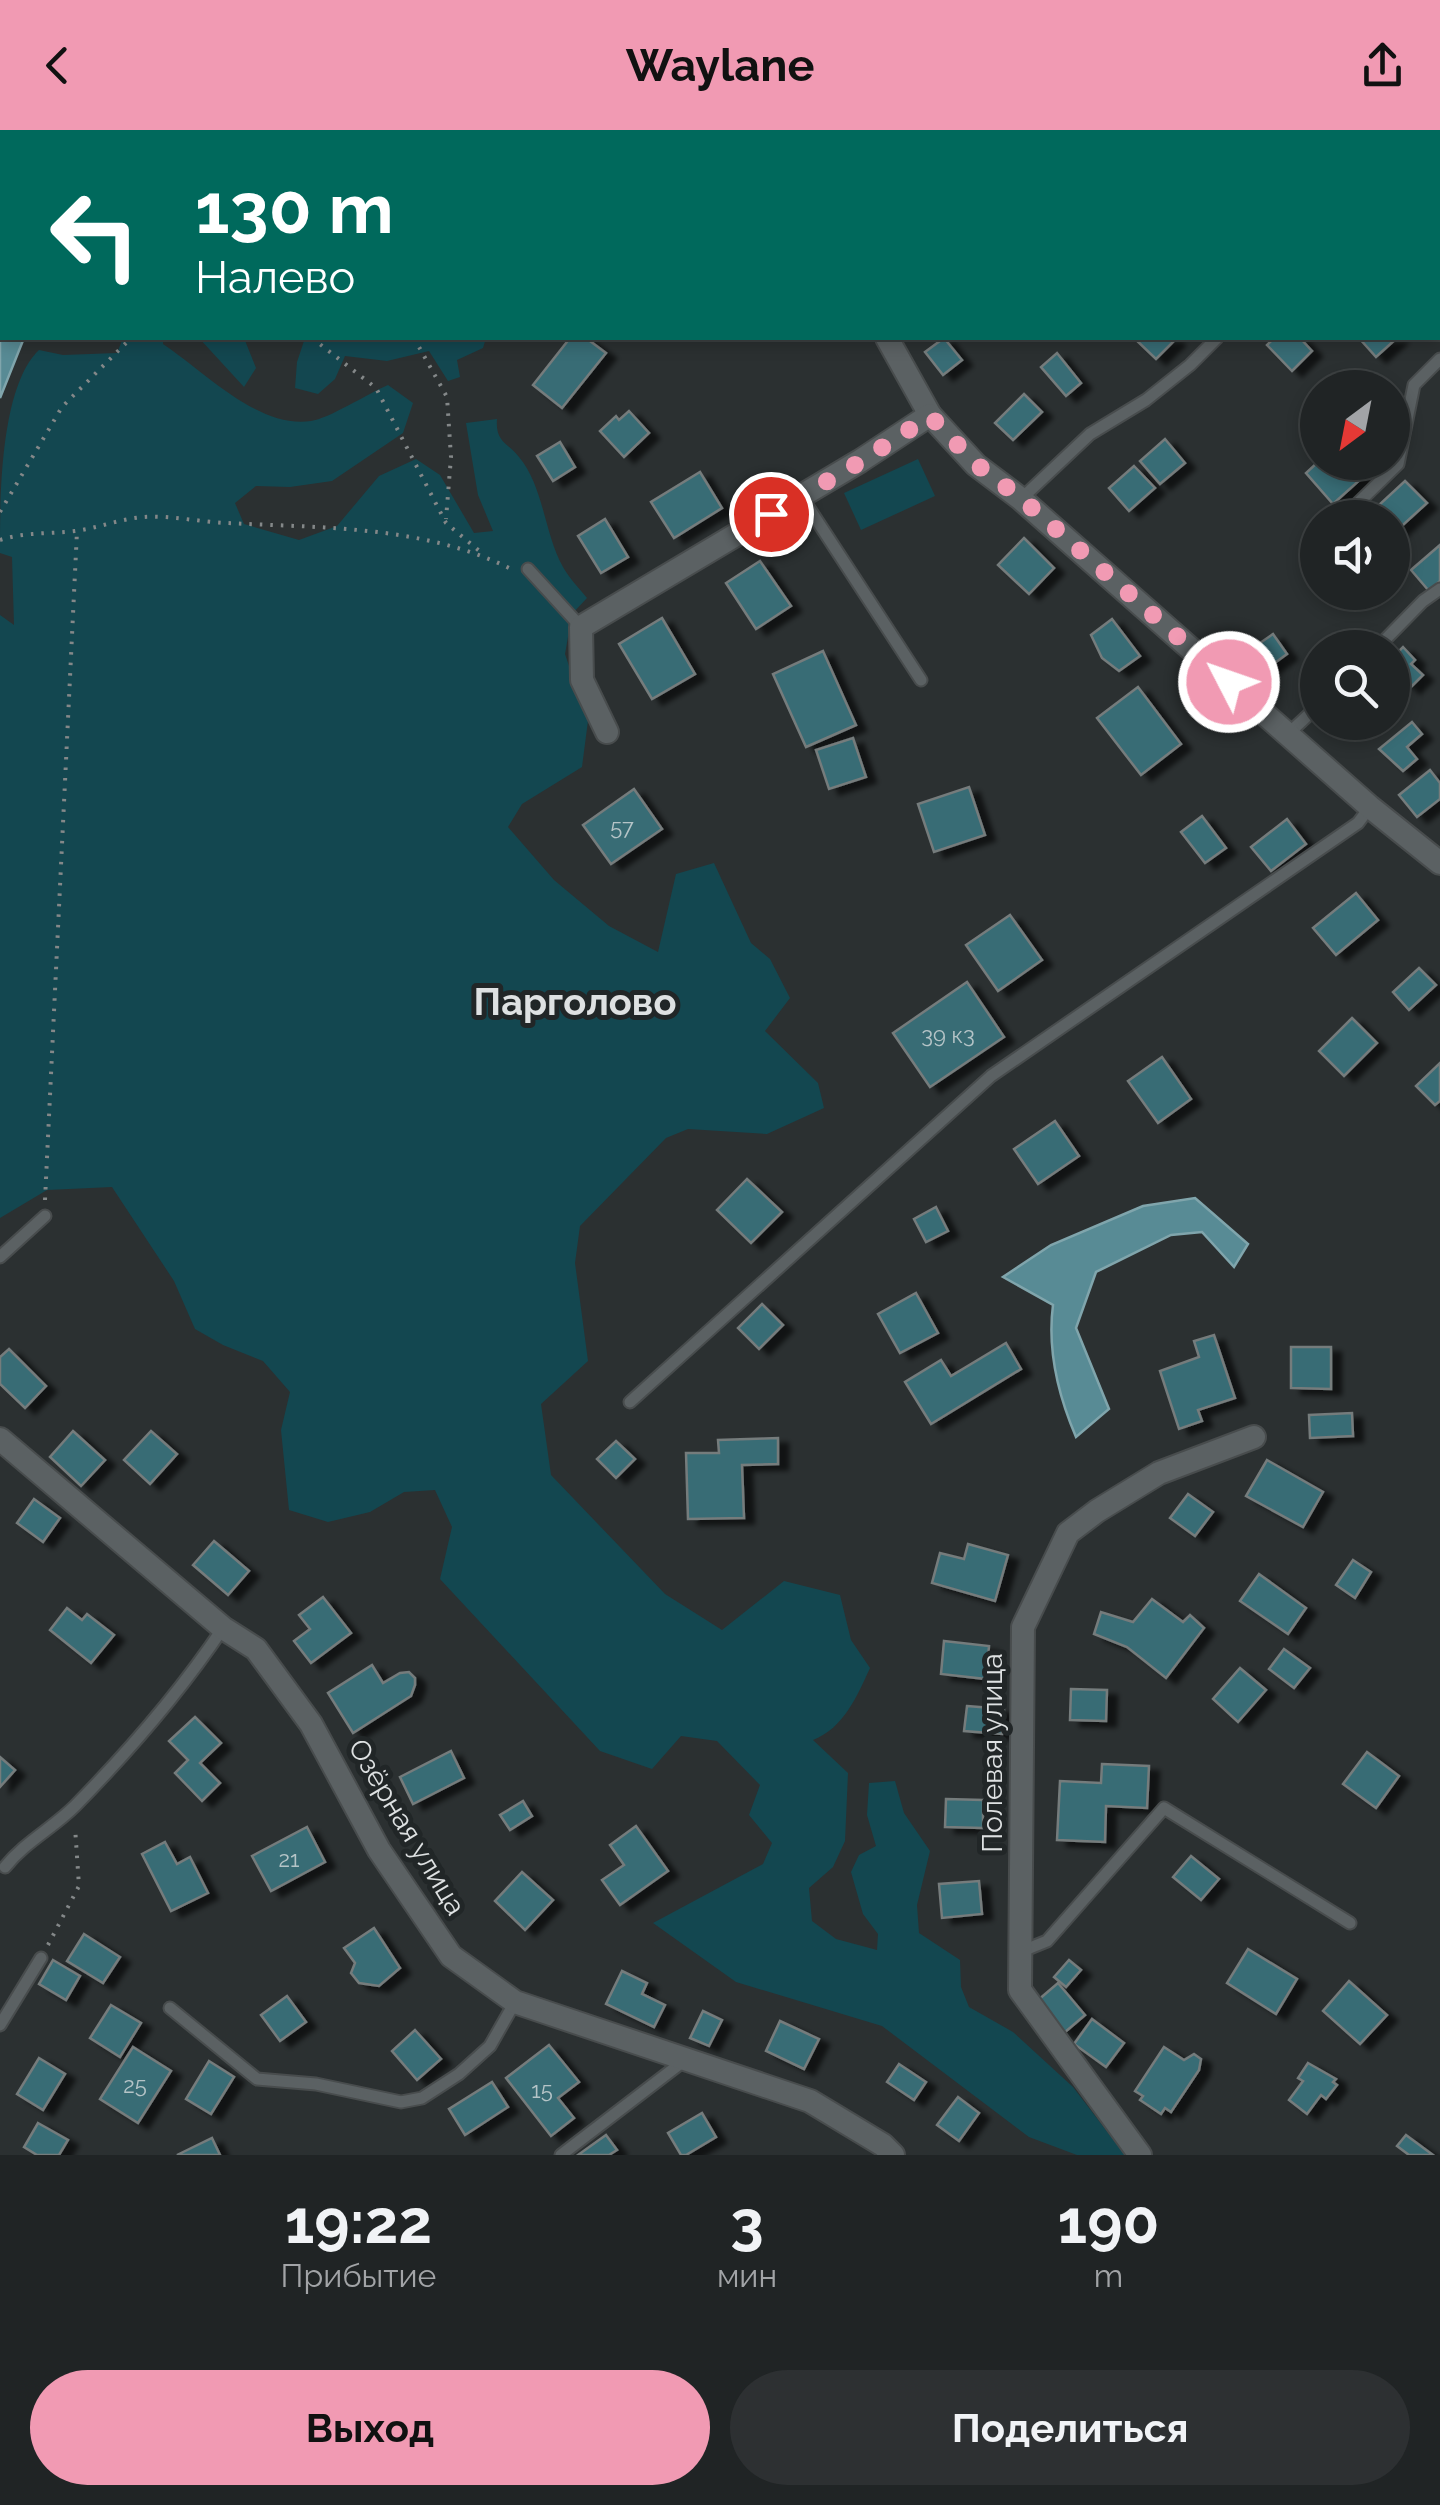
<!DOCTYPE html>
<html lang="ru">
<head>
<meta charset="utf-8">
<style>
	body { margin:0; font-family:Raleway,sans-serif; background:#2d3032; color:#f1f3f6; height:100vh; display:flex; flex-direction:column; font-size:38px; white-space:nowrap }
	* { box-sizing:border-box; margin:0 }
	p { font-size:32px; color:#a2a4a7 }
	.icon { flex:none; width:55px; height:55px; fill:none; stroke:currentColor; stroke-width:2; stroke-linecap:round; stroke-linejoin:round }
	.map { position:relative; height:2025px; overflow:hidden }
	.drawer { display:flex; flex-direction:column; background:#202425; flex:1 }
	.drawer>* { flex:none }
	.guide { position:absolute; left:0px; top:0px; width:1440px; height:210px; box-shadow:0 5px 15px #0003,0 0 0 2px #3d4142; background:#00695c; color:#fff; overflow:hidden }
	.needle { width:65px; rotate:212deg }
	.buttons { position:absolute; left:1300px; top:240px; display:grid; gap:20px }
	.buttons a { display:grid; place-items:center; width:110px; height:110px; border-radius:50%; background:#202425; box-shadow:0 5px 15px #0003,0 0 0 2px #3d4142; font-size:50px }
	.pin { position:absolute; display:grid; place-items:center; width:85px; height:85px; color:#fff; margin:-42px; border:5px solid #fff; border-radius:50%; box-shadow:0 2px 10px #0007 }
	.me { position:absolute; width:110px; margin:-55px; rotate:311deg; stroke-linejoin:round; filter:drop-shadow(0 0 8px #0008) }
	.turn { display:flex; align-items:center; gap:35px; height:210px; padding:0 30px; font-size:45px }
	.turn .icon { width:130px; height:130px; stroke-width:2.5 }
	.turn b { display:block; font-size:70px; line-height:85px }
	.eta { display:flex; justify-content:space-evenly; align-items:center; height:170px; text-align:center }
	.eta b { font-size:60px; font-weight:700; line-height:70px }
	.cta { display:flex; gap:20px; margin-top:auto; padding:20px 30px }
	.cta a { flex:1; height:115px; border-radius:60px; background:#f19ab3; color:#111; font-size:40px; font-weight:700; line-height:115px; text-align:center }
	.cta a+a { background:#2d3032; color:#f1f3f6 }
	header { display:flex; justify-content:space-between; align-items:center; height:130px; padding:0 30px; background:#f19ab3; color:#111; font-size:45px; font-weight:700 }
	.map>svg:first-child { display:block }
	.green { fill:#134750 }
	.water { fill:#588b95; stroke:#80a5ac; stroke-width:2.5 }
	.building { fill:#396c75; stroke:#757b7c; stroke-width:2.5; filter:url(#shadow) }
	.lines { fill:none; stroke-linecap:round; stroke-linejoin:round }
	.lane-casing { stroke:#484c4d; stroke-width:15 }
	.street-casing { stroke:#484c4d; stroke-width:26 }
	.path { stroke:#848889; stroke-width:4; stroke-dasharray:2.5 8; stroke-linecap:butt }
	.lane { stroke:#5b6163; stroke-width:11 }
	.street { stroke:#5b6163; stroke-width:22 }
	.route { stroke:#f19ab3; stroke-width:18; stroke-dasharray:0 32.4 }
	.labels { text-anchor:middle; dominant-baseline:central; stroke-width:10; stroke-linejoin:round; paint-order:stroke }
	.number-label { font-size:22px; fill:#b5c4c7 }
	.street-label { font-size:28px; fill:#dee1e2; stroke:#212627 }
	.district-label { font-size:38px; font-weight:bold; fill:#dee1e2; stroke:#212627 }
</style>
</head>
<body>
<header><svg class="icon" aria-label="back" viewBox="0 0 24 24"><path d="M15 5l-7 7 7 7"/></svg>Waylane<svg class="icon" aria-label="share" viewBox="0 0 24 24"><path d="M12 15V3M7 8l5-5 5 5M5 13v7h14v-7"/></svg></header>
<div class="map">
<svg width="1440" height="2025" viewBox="0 0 1440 2025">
	<defs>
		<filter id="shadow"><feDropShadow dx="10" dy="5.5" stdDeviation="2.5" flood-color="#0009"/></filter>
	</defs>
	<rect width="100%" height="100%" fill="#2b3031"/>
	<g class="green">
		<path d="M123 208H163V214C204 241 258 299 311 291 328 289 369 263 388 255L413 273 403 303 332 351 290 357 256 356 235 373 244 394 299 410 337 396 379 346 416 329 440 345 474 403 493 401 478 365 466 293 497 289C495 312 508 313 519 327 544 357 544 403 563 437 569 448 579 458 587 468L572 484 565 524 578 563 589 583 582 637 522 674 508 697 554 750 609 796 658 822 676 744 714 733 751 813 770 829 790 868 765 901 818 953 824 978 767 1004 688 999 666 1008 580 1096 575 1133 588 1231 541 1274 551 1345 665 1464 722 1500 784 1451 840 1465 851 1510 870 1538C857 1566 844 1598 813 1610L848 1643 845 1711 833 1737 809 1758 812 1791 836 1809 877 1820 878 1804 863 1784 851 1742 859 1725 876 1716 867 1685 869 1653 895 1651 904 1683 930 1721 917 1775 919 1803 960 1830 961 1857 969 1877 1013 1902 1073 1957 1125 2025H1077L1029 2007 882 1896 736 1852 653 1793 763 1734 772 1713 749 1685 760 1655 717 1611 681 1606 652 1639 600 1621 440 1449 452 1397 435 1360 404 1362 370 1382 328 1392 289 1380 281 1300 290 1262 263 1231 223 1215 195 1199 174 1151 112 1057 47 1060 0 1088V485L14 495 12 427 0 423C0 368 0 257 39 220L63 225 117 223Z"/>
		<polygon points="199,208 244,208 256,238 244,257"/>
		<polygon points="305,208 486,208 483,218 457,230 460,247 448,251 429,221 387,231 345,226 335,249 318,264 295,258 297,232"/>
		<polygon points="918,329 935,366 861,400 844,363"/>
	</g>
	<g class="water">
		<polygon points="0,0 573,0 2,2 2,208 24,208 0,268"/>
		<path d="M1195 1068 1248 1114 1234 1137 1202 1102 1171 1105 1096 1142 1076 1198 1109 1279 1076 1307C1058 1265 1047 1221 1053 1175L1003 1147 1051 1115 1143 1076Z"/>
	</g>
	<g class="building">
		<polygon points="570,208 586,208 606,223 562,278 533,255"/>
		<polygon points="944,208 962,230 943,245 925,222"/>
		<polygon points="1134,208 1172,208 1175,210 1156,229"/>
		<polygon points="1274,208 1300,208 1312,221 1292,241 1267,215"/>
		<polygon points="1359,208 1397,208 1376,227"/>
		<polygon points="1057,223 1081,253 1066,266 1041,237"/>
		<polygon points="1024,264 1042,282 1013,310 995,293"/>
		<polygon points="629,281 649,303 624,327 600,301 616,286 619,290"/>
		<polygon points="1165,309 1185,333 1160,354 1140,331"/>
		<polygon points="560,312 575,337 553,351 537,326"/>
		<polygon points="1318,332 1332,344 1347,332 1362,348 1333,374 1306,343"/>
		<polygon points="1134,336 1155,358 1129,381 1109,358"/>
		<polygon points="700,342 722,378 674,408 651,372"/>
		<polygon points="1405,351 1427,373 1392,405 1392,388 1365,388"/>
		<polygon points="605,389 628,427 601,443 578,406"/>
		<polygon points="1024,408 1054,438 1029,464 998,435"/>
		<polygon points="1440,415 1440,451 1429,461 1411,440"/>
		<polygon points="760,431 791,476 756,499 726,453"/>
		<polygon points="662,488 695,544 652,569 619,514"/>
		<polygon points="1112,489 1140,526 1119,541 1102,528 1091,505"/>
		<polygon points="1273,504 1287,524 1246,554 1231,533"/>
		<polygon points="1403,517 1415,530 1411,534 1423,545 1410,558 1399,547 1392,553 1392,528"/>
		<polygon points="823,521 856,595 806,617 773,544"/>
		<polygon points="1138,557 1181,614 1141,645 1097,588"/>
		<polygon points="1412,592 1422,604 1407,617 1417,629 1403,641 1379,619"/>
		<polygon points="853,608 866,647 829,659 816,620"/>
		<polygon points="1430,640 1440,653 1440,669 1417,687 1399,665"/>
		<polygon points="969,657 985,705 934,722 918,674"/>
		<polygon points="634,659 662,699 611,734 583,695"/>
		<polygon points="1202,686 1226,718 1205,733 1181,702"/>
		<polygon points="1287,689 1306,714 1271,741 1251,717"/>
		<polygon points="1356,763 1378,790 1336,825 1313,798"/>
		<polygon points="1010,785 1042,830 998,861 966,815"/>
		<polygon points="1419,838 1436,855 1409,880 1393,862"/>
		<polygon points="967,852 1004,907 930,957 893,903"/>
		<polygon points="1352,888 1377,913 1344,946 1319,921"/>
		<polygon points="1162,927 1191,969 1158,993 1128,951"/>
		<polygon points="1440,933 1440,971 1435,975 1416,956"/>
		<polygon points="1055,991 1079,1026 1038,1054 1014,1019"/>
		<polygon points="747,1049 782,1082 751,1113 717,1080"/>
		<polygon points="936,1077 948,1101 926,1112 914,1089"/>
		<polygon points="916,1163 938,1203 900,1223 878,1184"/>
		<polygon points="762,1174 783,1195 759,1219 738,1198"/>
		<polygon points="1214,1205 1235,1268 1198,1280 1202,1291 1179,1299 1160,1241 1199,1227 1194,1211"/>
		<polygon points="1006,1213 1021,1239 931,1294 905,1252 941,1230 951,1246"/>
		<polygon points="1291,1217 1331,1217 1331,1259 1291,1258"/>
		<polygon points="9,1219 46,1256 25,1278 0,1254 0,1227"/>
		<polygon points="1352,1283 1353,1306 1310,1308 1309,1285"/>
		<polygon points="73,1301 105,1330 81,1356 50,1327"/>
		<polygon points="151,1301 177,1324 150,1354 124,1330"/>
		<polygon points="778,1308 778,1334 742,1335 744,1388 688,1389 686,1323 719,1323 718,1310"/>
		<polygon points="616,1311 635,1329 616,1348 597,1329"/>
		<polygon points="1267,1330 1323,1362 1303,1397 1246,1366"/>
		<polygon points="1188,1364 1213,1382 1195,1406 1170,1388"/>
		<polygon points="34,1369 60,1388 43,1412 17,1393"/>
		<polygon points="214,1411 249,1441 228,1465 193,1435"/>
		<polygon points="968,1414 1008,1425 995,1471 932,1453 940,1423 964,1429"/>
		<polygon points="1353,1430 1371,1442 1355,1468 1336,1455"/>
		<polygon points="1259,1444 1306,1478 1288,1504 1240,1471"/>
		<polygon points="323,1467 351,1503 311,1533 294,1511 310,1499 299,1485"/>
		<polygon points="1152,1469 1183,1492 1190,1485 1204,1498 1166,1548 1127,1517 1094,1504 1101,1482 1133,1492"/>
		<polygon points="67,1478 82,1490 87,1484 114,1505 91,1533 50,1500"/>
		<polygon points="944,1511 989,1516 986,1549 941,1544"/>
		<polygon points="1284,1519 1310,1538 1294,1558 1269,1539"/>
		<polygon points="372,1535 383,1553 400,1543 409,1542 415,1548 415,1555 411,1566 353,1603 328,1563"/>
		<polygon points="1240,1538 1266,1560 1238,1592 1213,1569"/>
		<polygon points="1071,1559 1107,1560 1106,1591 1070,1590"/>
		<polygon points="967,1576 1004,1579 1002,1604 964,1601"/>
		<polygon points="195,1587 221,1613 200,1633 220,1653 202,1671 175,1643 188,1630 169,1611"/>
		<polygon points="451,1621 464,1648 413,1674 400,1647"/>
		<polygon points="1367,1622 1399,1646 1376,1678 1343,1654"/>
		<polygon points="0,1627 15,1640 0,1657"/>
		<polygon points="1102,1634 1149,1636 1147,1678 1106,1676 1105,1712 1057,1710 1060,1651 1101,1653"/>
		<polygon points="946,1669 983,1670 983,1698 945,1697"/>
		<polygon points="523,1671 532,1686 510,1700 500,1685"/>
		<polygon points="636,1696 668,1741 620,1775 602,1750 624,1735 610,1715"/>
		<polygon points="307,1697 325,1732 271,1761 252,1726"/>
		<polygon points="165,1712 177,1734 190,1727 208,1763 171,1781 142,1724"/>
		<polygon points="1191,1726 1219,1749 1201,1770 1173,1747"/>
		<polygon points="522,1742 553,1770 525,1800 495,1771"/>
		<polygon points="979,1751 982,1784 942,1788 939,1754"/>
		<polygon points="374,1798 400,1838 379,1856 359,1853 351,1843 355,1833 344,1818"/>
		<polygon points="84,1804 120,1827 103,1853 67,1831"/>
		<polygon points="1248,1819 1297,1849 1276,1884 1227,1853"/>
		<polygon points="53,1830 80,1846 66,1870 39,1854"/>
		<polygon points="1069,1830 1081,1840 1066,1857 1054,1847"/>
		<polygon points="622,1841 647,1853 642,1864 665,1875 654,1897 606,1874"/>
		<polygon points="1349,1851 1387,1885 1360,1914 1323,1881"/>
		<polygon points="1058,1853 1085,1885 1064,1903 1037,1871"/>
		<polygon points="287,1866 306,1892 280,1911 261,1885"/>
		<polygon points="111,1875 141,1893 120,1927 90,1908"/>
		<polygon points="703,1881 722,1890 709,1916 690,1908"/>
		<polygon points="1092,1889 1124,1913 1106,1937 1074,1914"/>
		<polygon points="780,1891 819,1909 804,1939 766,1921"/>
		<polygon points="415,1900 441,1929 417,1950 392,1921"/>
		<polygon points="549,1915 579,1952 558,1968 574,1988 551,2006 506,1948"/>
		<polygon points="133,1917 171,1941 138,1993 100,1969"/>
		<polygon points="1164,1917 1184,1930 1194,1924 1201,1929 1199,1940 1171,1982 1165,1978 1161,1984 1140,1970 1143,1966 1135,1961"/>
		<polygon points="39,1928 65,1944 43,1980 17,1964"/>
		<polygon points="209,1931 234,1947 211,1984 186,1969"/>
		<polygon points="1308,1933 1336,1949 1333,1952 1337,1955 1326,1969 1321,1965 1307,1984 1289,1970 1303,1951 1298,1948"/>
		<polygon points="899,1934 926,1952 914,1970 887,1952"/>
		<polygon points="492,1952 508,1977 465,2005 449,1979"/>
		<polygon points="958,1967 979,1983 959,2011 937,1995"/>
		<polygon points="702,1983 716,2007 686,2025 681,2025 668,2003"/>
		<polygon points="38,1993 68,2010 59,2025 37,2025 24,2017"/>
		<polygon points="606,2005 617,2020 609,2025 578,2025"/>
		<polygon points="1406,2005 1433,2025 1409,2025 1397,2016"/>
		<polygon points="212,2008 220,2025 177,2025"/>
	</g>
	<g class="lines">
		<defs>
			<g id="lane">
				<polyline points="1395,2 1397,0"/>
				<polyline points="801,366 921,550"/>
				<polyline points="1021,369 1090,304 1146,270 1190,235 1217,208"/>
				<polyline points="1357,374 1398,334 1414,255 1440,229"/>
				<polyline points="528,439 581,497"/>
				<polyline points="1377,518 1423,471 1440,459"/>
				<polyline points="1288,604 1318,576"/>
				<polyline points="0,1127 45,1086"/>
				<polyline points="630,1272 991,946 1358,693 1370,677"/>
				<path d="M5 1737C25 1712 53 1698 75 1676 129 1621 180 1562 223 1498"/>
				<polyline points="1020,1822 1047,1811 1164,1678 1350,1793"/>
				<polyline points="170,1878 257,1949 316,1954 401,1972 422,1968 459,1944 490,1916 515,1872"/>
				<polyline points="0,1895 41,1828"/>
				<polyline points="561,2025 685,1930"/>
			</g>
			<g id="street">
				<polyline points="801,0 802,2"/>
				<polyline points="887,208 930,285 976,335 1021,369 1370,677 1440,733"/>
				<polyline points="607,602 582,550 581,497 860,331 930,285"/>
				<polyline points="0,1309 223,1498 256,1519 311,1594 379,1720 451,1826 515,1872 810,1971 883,2015 893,2025"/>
				<polyline points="1140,2025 1020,1860 1023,1497 1068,1403 1097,1381 1159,1343 1254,1307"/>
			</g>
		</defs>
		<use href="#lane" class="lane-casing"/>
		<use href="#street" class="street-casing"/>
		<g class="path">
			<polyline points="312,208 376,258 446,393 483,424"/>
			<polyline points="414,208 447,267 451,327 446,389"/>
			<polyline points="0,382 62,277 131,208"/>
			<path d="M0 410C25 402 49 404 75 401 98 398 120 389 143 387 169 385 200 392 227 393 322 398 423 395 511 439"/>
			<polyline points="45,1070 77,401"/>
			<polyline points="48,1815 79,1756 75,1697"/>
		</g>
		<use href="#lane" class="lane"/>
		<use href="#street" class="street"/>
	</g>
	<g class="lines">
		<polyline class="route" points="771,384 860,332 930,286 976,334 1022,369 1229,552"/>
	</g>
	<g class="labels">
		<g class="number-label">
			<text x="622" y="697">57</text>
			<text x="948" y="905">39 к3</text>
			<text x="289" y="1729">21</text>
			<text x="135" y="1955">25</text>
			<text x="542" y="1960">15</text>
		</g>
		<g class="street-label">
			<text transform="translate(992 1623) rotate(-90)">Полевая улица</text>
			<text transform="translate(407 1697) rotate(59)">Озёрная улица</text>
		</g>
		<g class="district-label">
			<text x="575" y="871">Парголово</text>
		</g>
	</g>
</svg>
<div class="buttons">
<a><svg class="needle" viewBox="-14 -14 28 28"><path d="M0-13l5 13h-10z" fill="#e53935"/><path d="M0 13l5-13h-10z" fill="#a2a4a7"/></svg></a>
<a><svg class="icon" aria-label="sound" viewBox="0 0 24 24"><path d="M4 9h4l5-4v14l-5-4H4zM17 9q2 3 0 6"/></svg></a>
<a><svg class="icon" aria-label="search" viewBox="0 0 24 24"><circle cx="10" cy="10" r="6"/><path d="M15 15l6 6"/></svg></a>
</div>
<div class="pin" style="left:771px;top:384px;background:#d93025"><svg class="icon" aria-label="arrive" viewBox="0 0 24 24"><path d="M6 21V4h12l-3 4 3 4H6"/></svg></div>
<svg class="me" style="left:1229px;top:552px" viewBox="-20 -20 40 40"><circle r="17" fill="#f19ab3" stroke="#fff" stroke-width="3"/><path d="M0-11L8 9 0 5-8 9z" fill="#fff"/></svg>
<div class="guide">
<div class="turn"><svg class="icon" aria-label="left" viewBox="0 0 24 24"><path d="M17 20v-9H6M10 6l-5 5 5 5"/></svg><div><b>130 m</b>Налево</div></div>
</div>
</div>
<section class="drawer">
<div class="eta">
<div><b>19:22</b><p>Прибытие</p></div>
<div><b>3</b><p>мин</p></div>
<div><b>190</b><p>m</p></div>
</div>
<div class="cta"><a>Выход</a><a>Поделиться</a></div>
</section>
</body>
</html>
